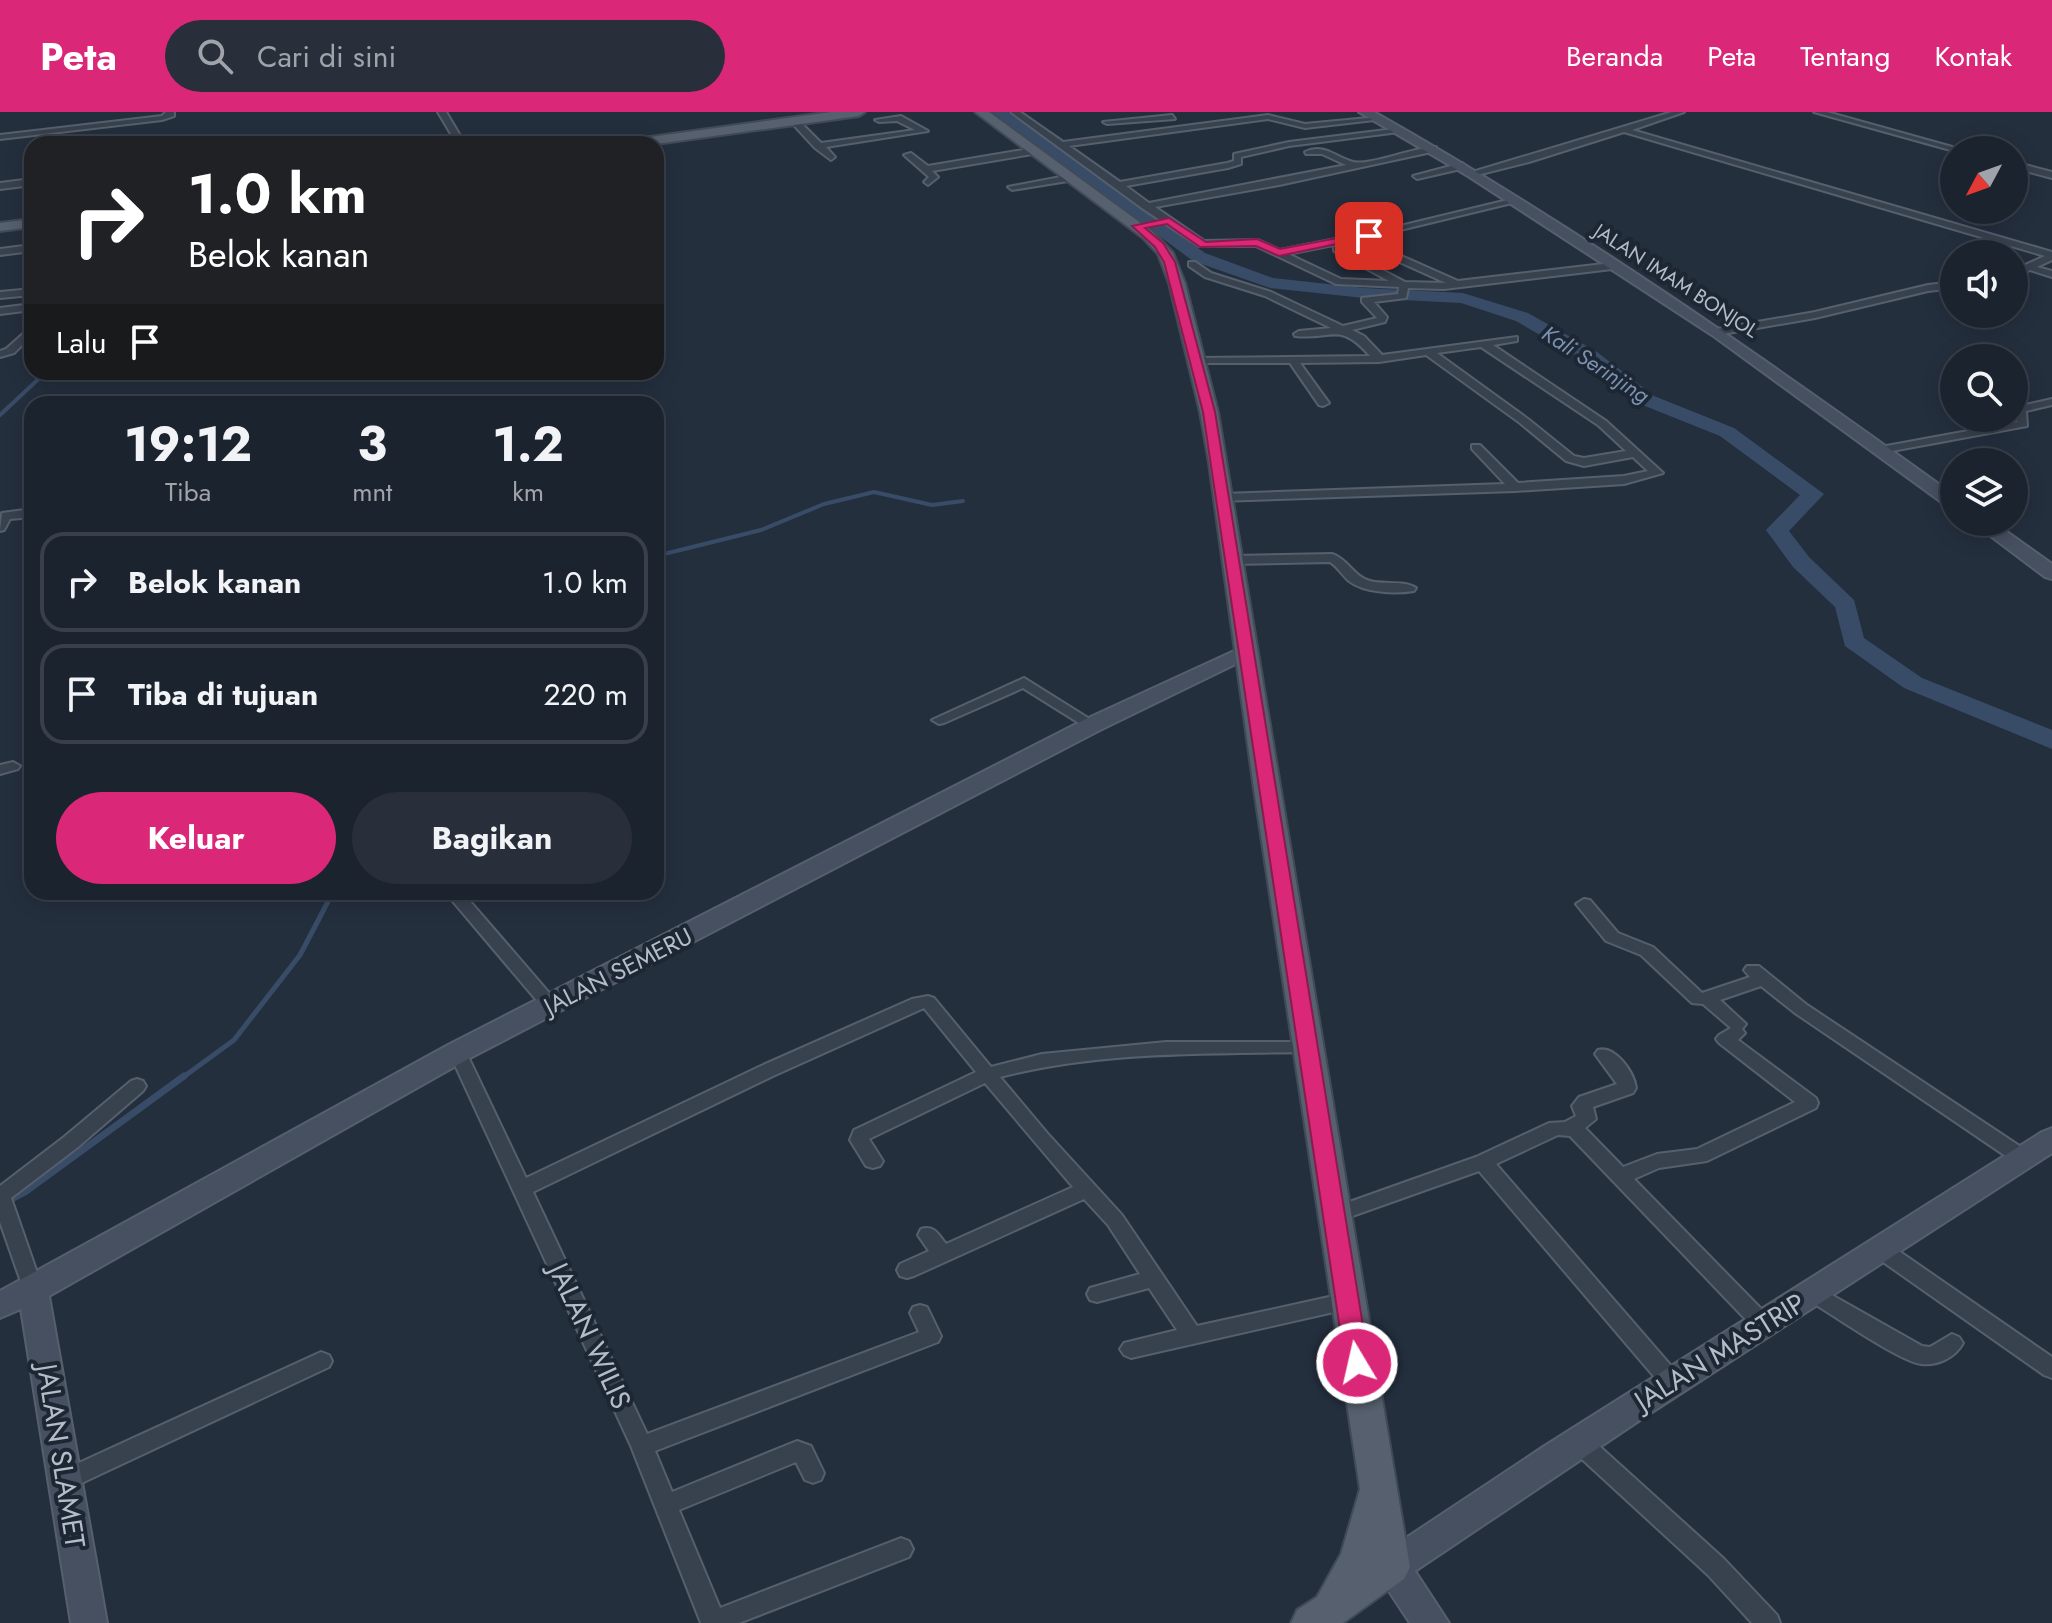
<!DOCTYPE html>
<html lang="id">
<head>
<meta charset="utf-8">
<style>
	body { margin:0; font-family:Jost,sans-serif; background:#282f3a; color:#f1f3f6; height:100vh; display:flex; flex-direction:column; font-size:30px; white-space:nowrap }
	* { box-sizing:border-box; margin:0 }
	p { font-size:26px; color:#a0a4aa }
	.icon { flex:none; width:44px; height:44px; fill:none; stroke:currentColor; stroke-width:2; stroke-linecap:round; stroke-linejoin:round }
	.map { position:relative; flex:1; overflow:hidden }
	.panel { position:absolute; left:24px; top:284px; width:640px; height:504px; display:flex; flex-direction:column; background:#1b232e; border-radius:24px; box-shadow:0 4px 20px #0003,0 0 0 2px #39404a }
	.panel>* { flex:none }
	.top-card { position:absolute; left:24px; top:24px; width:640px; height:244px; border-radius:24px; box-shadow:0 4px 20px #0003,0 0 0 2px #39404a; background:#202124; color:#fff; overflow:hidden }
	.needle { width:52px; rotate:229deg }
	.fabs { position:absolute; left:1940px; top:24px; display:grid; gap:16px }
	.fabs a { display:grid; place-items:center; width:88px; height:88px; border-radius:50%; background:#1b232e; box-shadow:0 4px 20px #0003,0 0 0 2px #39404a; font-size:40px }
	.pin { position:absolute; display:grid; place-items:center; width:68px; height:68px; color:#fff; margin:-34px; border-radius:16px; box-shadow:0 4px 12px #0006 }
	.me { position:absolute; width:88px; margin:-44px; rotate:351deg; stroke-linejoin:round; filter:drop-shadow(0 0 6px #0008) }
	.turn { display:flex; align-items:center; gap:28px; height:168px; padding:0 32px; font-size:36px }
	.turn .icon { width:104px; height:104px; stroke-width:2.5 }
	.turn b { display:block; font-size:56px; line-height:68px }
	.then { display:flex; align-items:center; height:76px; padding:0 32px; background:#0003; gap:16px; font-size:30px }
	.eta { display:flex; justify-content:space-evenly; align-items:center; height:136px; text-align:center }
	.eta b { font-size:48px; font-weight:700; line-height:56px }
	.cta { display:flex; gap:16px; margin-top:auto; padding:16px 32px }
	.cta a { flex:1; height:92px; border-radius:48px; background:#db2777; color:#fff; font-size:32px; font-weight:700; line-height:92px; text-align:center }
	.cta a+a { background:#282f3a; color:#f1f3f6 }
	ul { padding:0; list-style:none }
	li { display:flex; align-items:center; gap:24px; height:100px; margin:0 16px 12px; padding:0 16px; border:4px solid #39404a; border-radius:24px }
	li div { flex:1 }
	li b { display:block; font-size:30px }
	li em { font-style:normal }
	header { display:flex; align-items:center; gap:48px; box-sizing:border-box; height:112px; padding:0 40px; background:#db2777; color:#fff }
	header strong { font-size:38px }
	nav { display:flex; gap:44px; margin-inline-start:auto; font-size:28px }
	.search { width:560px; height:72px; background:#282f3a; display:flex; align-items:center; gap:20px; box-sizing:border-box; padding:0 28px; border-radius:44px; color:#a0a4aa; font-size:30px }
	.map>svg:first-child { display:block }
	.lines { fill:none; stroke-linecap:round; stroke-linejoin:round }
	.stream-far2 { stroke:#394c67; stroke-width:4 }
	.stream-far1 { stroke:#394c67; stroke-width:5 }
	.stream { stroke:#394c67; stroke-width:7 }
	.river { fill:#394c67; fill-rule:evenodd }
	.street-casing { stroke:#565f6c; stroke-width:4 }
	.secondary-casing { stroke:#565f6c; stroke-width:4 }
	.primary-casing { stroke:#414a57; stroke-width:4 }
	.street { fill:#38414e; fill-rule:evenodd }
	.secondary { fill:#465061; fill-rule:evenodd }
	.primary { fill:#56606e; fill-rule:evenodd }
	.route { fill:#db2777; stroke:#8e194d; stroke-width:2 }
	.labels { text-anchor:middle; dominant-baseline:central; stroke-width:8; stroke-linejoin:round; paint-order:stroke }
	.far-street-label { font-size:20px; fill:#b4bcc9; stroke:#1d2633 }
	.far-water-label { font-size:22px; font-style:italic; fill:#7c92b1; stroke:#1d2633 }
	.street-label { font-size:24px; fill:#b4bcc9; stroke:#1d2633 }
	.near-street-label { font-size:28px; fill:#b4bcc9; stroke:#1d2633 }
</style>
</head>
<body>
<header>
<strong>Peta</strong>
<div class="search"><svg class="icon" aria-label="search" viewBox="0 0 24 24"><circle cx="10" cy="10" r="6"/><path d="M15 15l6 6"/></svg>Cari di sini</div>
<nav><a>Beranda</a><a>Peta</a><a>Tentang</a><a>Kontak</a></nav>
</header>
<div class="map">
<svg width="2052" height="1511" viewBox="0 0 2052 1511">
	<rect width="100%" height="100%" fill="#242f3e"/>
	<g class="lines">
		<g class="stream-far2">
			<polyline points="0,303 46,260"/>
			<polyline points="656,444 761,418 824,392 874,380 932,393 963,389"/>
		</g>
		<polyline class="stream-far1" points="182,966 234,928 300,843 333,780"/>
		<polyline class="stream" points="0,1093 25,1080 184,964"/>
		<polygon class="river" points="992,0 1008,0 1205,141 1273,166 1364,176 1463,181 1528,201 1597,240 1654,284 1734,316 1824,382 1789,419 1809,445 1854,488 1864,526 1922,566 2052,618 2052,637 1904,576 1845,534 1835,495 1793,455 1766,418 1800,383 1720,324 1640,292 1583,248 1516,209 1461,191 1364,186 1270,176 1193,149"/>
		<defs>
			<g id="street">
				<polygon points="166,0 174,0 174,4 162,8 0,27 0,23 162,4"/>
				<polygon points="438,0 446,0 465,32 457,32"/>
				<path d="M1011 0H1020L1063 30 1268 3 1305 12 1379 5 1383 7 1305 16 1268 7 1069 34 1120 70 1227 51 1234 49V42L1289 30 1402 16 1399 20 1289 34 1241 45V52L1228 56 1126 74 1149 91 1346 53 1322 42H1306L1305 40C1324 31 1335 45 1353 50 1370 54 1414 35 1436 35V39L1279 73 1155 95 1204 129 1258 128 1280 138 1396 115 1516 86V90L1363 127 1458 169 1612 151 1617 154 1612 157 1444 177 1408 176 1406 186 1374 190 1387 205 1385 210 1352 218 1364 224 1382 243 1517 225V229L1493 233 1606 309 1663 361 1624 372 1515 379 1219 389 1217 386 1223 382 1505 372 1472 337V333H1480L1518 371 1624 364 1648 359 1633 345 1584 354 1566 349 1520 311 1426 243 1379 250 1300 251 1329 291 1323 294 1319 293 1290 251H1193V247L1197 246 1370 244C1339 209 1334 228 1295 224L1294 222 1299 219 1331 216 1265 184 1205 165 1189 154V150H1195L1211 161 1271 180 1343 214 1377 206 1362 190V186L1398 182 1399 175 1336 172 1256 134H1199L1142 96ZM1353 129 1446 171 1405 170 1337 134 1334 135V139L1389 169 1341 167 1288 142ZM1481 235 1598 313 1626 339 1584 346 1574 344 1528 307 1437 241Z"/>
				<polygon points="1672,0 1684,0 1632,18 2052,140 2052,148 2037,155 2052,159 2052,165 2030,158 2014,165 2014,158 2045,144 1624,20 1529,50 1473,64 1469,61"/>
				<polygon points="1814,0 1827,0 1963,38 1954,39"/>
				<polygon points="1172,3 1175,7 1107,12 1103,10"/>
				<polygon points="901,4 928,19 826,35 835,45 831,48 815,36 790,9 797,7 821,31 915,18 897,9 879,10 875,8"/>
				<polygon points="1035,36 1039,39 1038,41 932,59 938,65 928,73 924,70 929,65 904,43 911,41 928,54"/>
				<polygon points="2014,50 2052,60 2052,66 2014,56"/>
				<polygon points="1462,51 1466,54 1465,56 1417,67 1413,64"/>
				<polygon points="1071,63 1075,66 1074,68 1012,78 1008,75"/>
				<polygon points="32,67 32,73 0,77 0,71"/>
				<polygon points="32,133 32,139 0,143 0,137"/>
				<polygon points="1954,170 1954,176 1928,179 1815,206 1717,223 1712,220 1717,217 1815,200 1928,173"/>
				<polygon points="32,177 32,183 0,186 0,180"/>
				<polygon points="32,192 32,198 0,202 0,196"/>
				<polygon points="32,214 32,223 14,241 0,245 0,239 6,237"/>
				<polygon points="2052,287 2052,293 2026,299 2027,314 1881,341 1875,338 1881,335 2017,310 2016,295"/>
				<polygon points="32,397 32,405 10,407 4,418 0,419 2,401"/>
				<path d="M1332 442C1348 447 1353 464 1370 469 1384 473 1404 468 1416 476L1414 479C1395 482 1364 481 1349 469 1342 463 1338 455 1330 450L1232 452 1226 448 1232 444Z"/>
				<polygon points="1024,566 1099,613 1092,617 1087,616 1023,576 944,611 939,612 932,608"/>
				<polygon points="13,650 20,654 18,657 0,662 0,653"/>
				<polygon points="445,780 462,780 556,889 559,893 556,897 544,897"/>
				<path d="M1584 787 1590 788 1618 821 1653 835 1702 881 1750 865 1744 858 1747 854H1759L1807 893 2030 1041 2033 1046 2030 1051 2023 1053 2016 1051 1795 901 1761 874 1720 888 1746 912 1742 917 1745 921 1738 928 1816 986 1818 991 1816 996 1707 1049 1659 1056 1634 1067 1770 1206 1773 1212 1770 1218 1763 1221 1756 1218 1570 1024 1558 1023 1496 1052 1679 1263 1682 1269 1679 1275 1671 1278 1663 1275 1479 1059 1341 1108 1334 1111 1327 1108 1324 1103 1327 1098 1476 1045 1549 1011 1565 1010 1576 1004 1572 994 1579 985 1617 972 1595 942 1598 938C1615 933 1634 960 1636 976L1633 981 1593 995 1596 1007 1585 1016 1623 1055 1657 1042 1697 1037 1795 990 1719 931 1716 927 1719 923 1731 916 1703 892 1692 891 1641 843 1606 829 1576 792Z"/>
				<path d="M928 884 934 886 991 955 1042 942 1166 930H1313L1316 934 1313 938 1307 940C1205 942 1100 939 1000 965L1047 1021 1122 1103 1197 1214 1347 1181 1354 1183 1357 1189 1354 1195 1347 1197 1131 1246 1124 1243 1120 1237 1124 1231 1177 1218 1149 1176 1097 1190 1090 1188 1087 1182 1090 1176 1140 1162 1108 1113 1084 1087 914 1164 907 1166 900 1164 897 1158 900 1152 929 1139 918 1123 921 1117C934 1113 938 1122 946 1132L1073 1075 985 971 869 1027 883 1049 880 1054 873 1056 866 1054 850 1028 854 1018 976 960 924 896 773 964 533 1080 647 1322 919 1220 910 1201 913 1195 920 1193 927 1195 941 1224 938 1230 655 1339 672 1380 797 1329 811 1334 824 1361 821 1368 813 1371 805 1368 796 1350 679 1398 720 1496 901 1426 909 1429 913 1437 909 1445 739 1511H701L631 1334 449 940 452 936H464L526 1066 761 954 912 887Z"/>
				<polygon points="137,967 143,969 146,974 143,979 78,1035 11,1086 43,1178 40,1184 33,1186 26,1184 0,1110 0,1074 64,1025 131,969"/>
				<polygon points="1883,1131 1890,1133 2052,1245 2052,1266 2044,1263 1876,1145 1873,1139 1876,1133"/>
				<path d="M1814 1173 1922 1234 1930 1235 1952 1222 1959 1225 1963 1231C1955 1246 1937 1254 1921 1252 1899 1249 1830 1201 1807 1187L1804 1181 1807 1175Z"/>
				<polygon points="321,1240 329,1243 332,1249 329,1255 73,1375 65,1378 57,1375 54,1368 57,1361"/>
				<polygon points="1579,1320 1587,1323 1724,1447 1777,1503 1780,1511 1752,1511 1708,1463 1571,1337 1568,1330 1571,1323"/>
			</g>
			<g id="secondary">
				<path d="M1359 0H1374C1576 114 1765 247 1954 383V396L1948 395 1712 223 1468 64Z"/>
				<polygon points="1972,410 1993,410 2052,452 2052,467 2045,465"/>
				<polygon points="1245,534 1255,540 1252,544 1100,618 468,947 49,1184 107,1511 71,1511 21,1197 0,1206 0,1179 448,933 1084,608"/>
				<polygon points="2052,1016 2052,1041 1649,1302 1415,1459 1449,1511 1410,1511 1373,1455 1379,1444 1543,1335 2042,1020"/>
			</g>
			<g id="primary">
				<polygon points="831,0 865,0 859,4 656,32 622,32 629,28"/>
				<polygon points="975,0 989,0 1153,120 1173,141 1185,171 1218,300 1410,1455 1404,1467 1343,1511 1291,1511 1297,1498 1317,1485 1341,1442 1360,1377 1254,677 1209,351 1200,300 1169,171 1158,142 1143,126"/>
				<polygon points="32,107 32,115 0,119 0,111"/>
			</g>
		</defs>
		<use href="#street" class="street-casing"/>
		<use href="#secondary" class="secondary-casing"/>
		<use href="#primary" class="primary-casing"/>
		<use href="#street" class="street"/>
		<use href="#secondary" class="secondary"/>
		<use href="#primary" class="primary"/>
	</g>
	<polygon class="route" points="1169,106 1206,130 1257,127 1280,137 1369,120 1375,124 1279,144 1256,134 1200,135 1167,112 1145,116 1163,131 1175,150 1215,300 1369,1251 1365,1258 1357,1261 1348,1258 1345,1251 1203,300 1164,150 1155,135 1132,114"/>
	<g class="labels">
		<g class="far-street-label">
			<text transform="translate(1676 169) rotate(33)">JALAN IMAM BONJOL</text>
		</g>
		<g class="far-water-label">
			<text transform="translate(1596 252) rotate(33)">Kali Serinjing</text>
		</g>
		<g class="street-label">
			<text transform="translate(618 859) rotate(-27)">JALAN SEMERU</text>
		</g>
		<g class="near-street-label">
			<text transform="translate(590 1224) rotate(65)">JALAN WILIS</text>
			<text transform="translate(1720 1240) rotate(-32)">JALAN MASTRIP</text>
			<text transform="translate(61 1344) rotate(81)">JALAN SLAMET</text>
		</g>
	</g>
</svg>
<div class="fabs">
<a><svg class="needle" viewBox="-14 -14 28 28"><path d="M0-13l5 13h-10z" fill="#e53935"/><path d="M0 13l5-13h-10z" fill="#a0a4aa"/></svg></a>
<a><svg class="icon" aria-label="sound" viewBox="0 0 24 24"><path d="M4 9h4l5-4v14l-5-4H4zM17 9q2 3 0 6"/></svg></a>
<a><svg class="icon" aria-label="search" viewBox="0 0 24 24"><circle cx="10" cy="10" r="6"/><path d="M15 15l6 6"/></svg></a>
<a><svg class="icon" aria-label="layers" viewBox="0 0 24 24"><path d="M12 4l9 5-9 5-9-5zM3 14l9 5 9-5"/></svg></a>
</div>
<div class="pin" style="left:1369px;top:124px;background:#d93025"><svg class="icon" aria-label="arrive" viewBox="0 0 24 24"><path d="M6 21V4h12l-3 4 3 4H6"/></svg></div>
<svg class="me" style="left:1357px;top:1251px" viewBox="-20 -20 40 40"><circle r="17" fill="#db2777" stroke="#fff" stroke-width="3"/><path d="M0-11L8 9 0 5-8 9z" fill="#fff"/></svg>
<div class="top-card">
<div class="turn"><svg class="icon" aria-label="right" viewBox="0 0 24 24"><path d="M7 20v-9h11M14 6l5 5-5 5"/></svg><div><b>1.0 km</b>Belok kanan</div></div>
<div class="then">Lalu<svg class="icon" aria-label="arrive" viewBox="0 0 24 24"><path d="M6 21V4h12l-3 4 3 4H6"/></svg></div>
</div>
<section class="panel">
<div class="eta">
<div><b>19:12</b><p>Tiba</p></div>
<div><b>3</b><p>mnt</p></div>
<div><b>1.2</b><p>km</p></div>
</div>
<ul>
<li><svg class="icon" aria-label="right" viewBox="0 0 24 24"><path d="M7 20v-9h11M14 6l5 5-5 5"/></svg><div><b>Belok kanan</b></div><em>1.0 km</em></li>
<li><svg class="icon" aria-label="arrive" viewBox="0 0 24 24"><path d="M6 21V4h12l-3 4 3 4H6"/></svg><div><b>Tiba di tujuan</b></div><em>220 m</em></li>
</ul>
<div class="cta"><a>Keluar</a><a>Bagikan</a></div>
</section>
</div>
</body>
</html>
